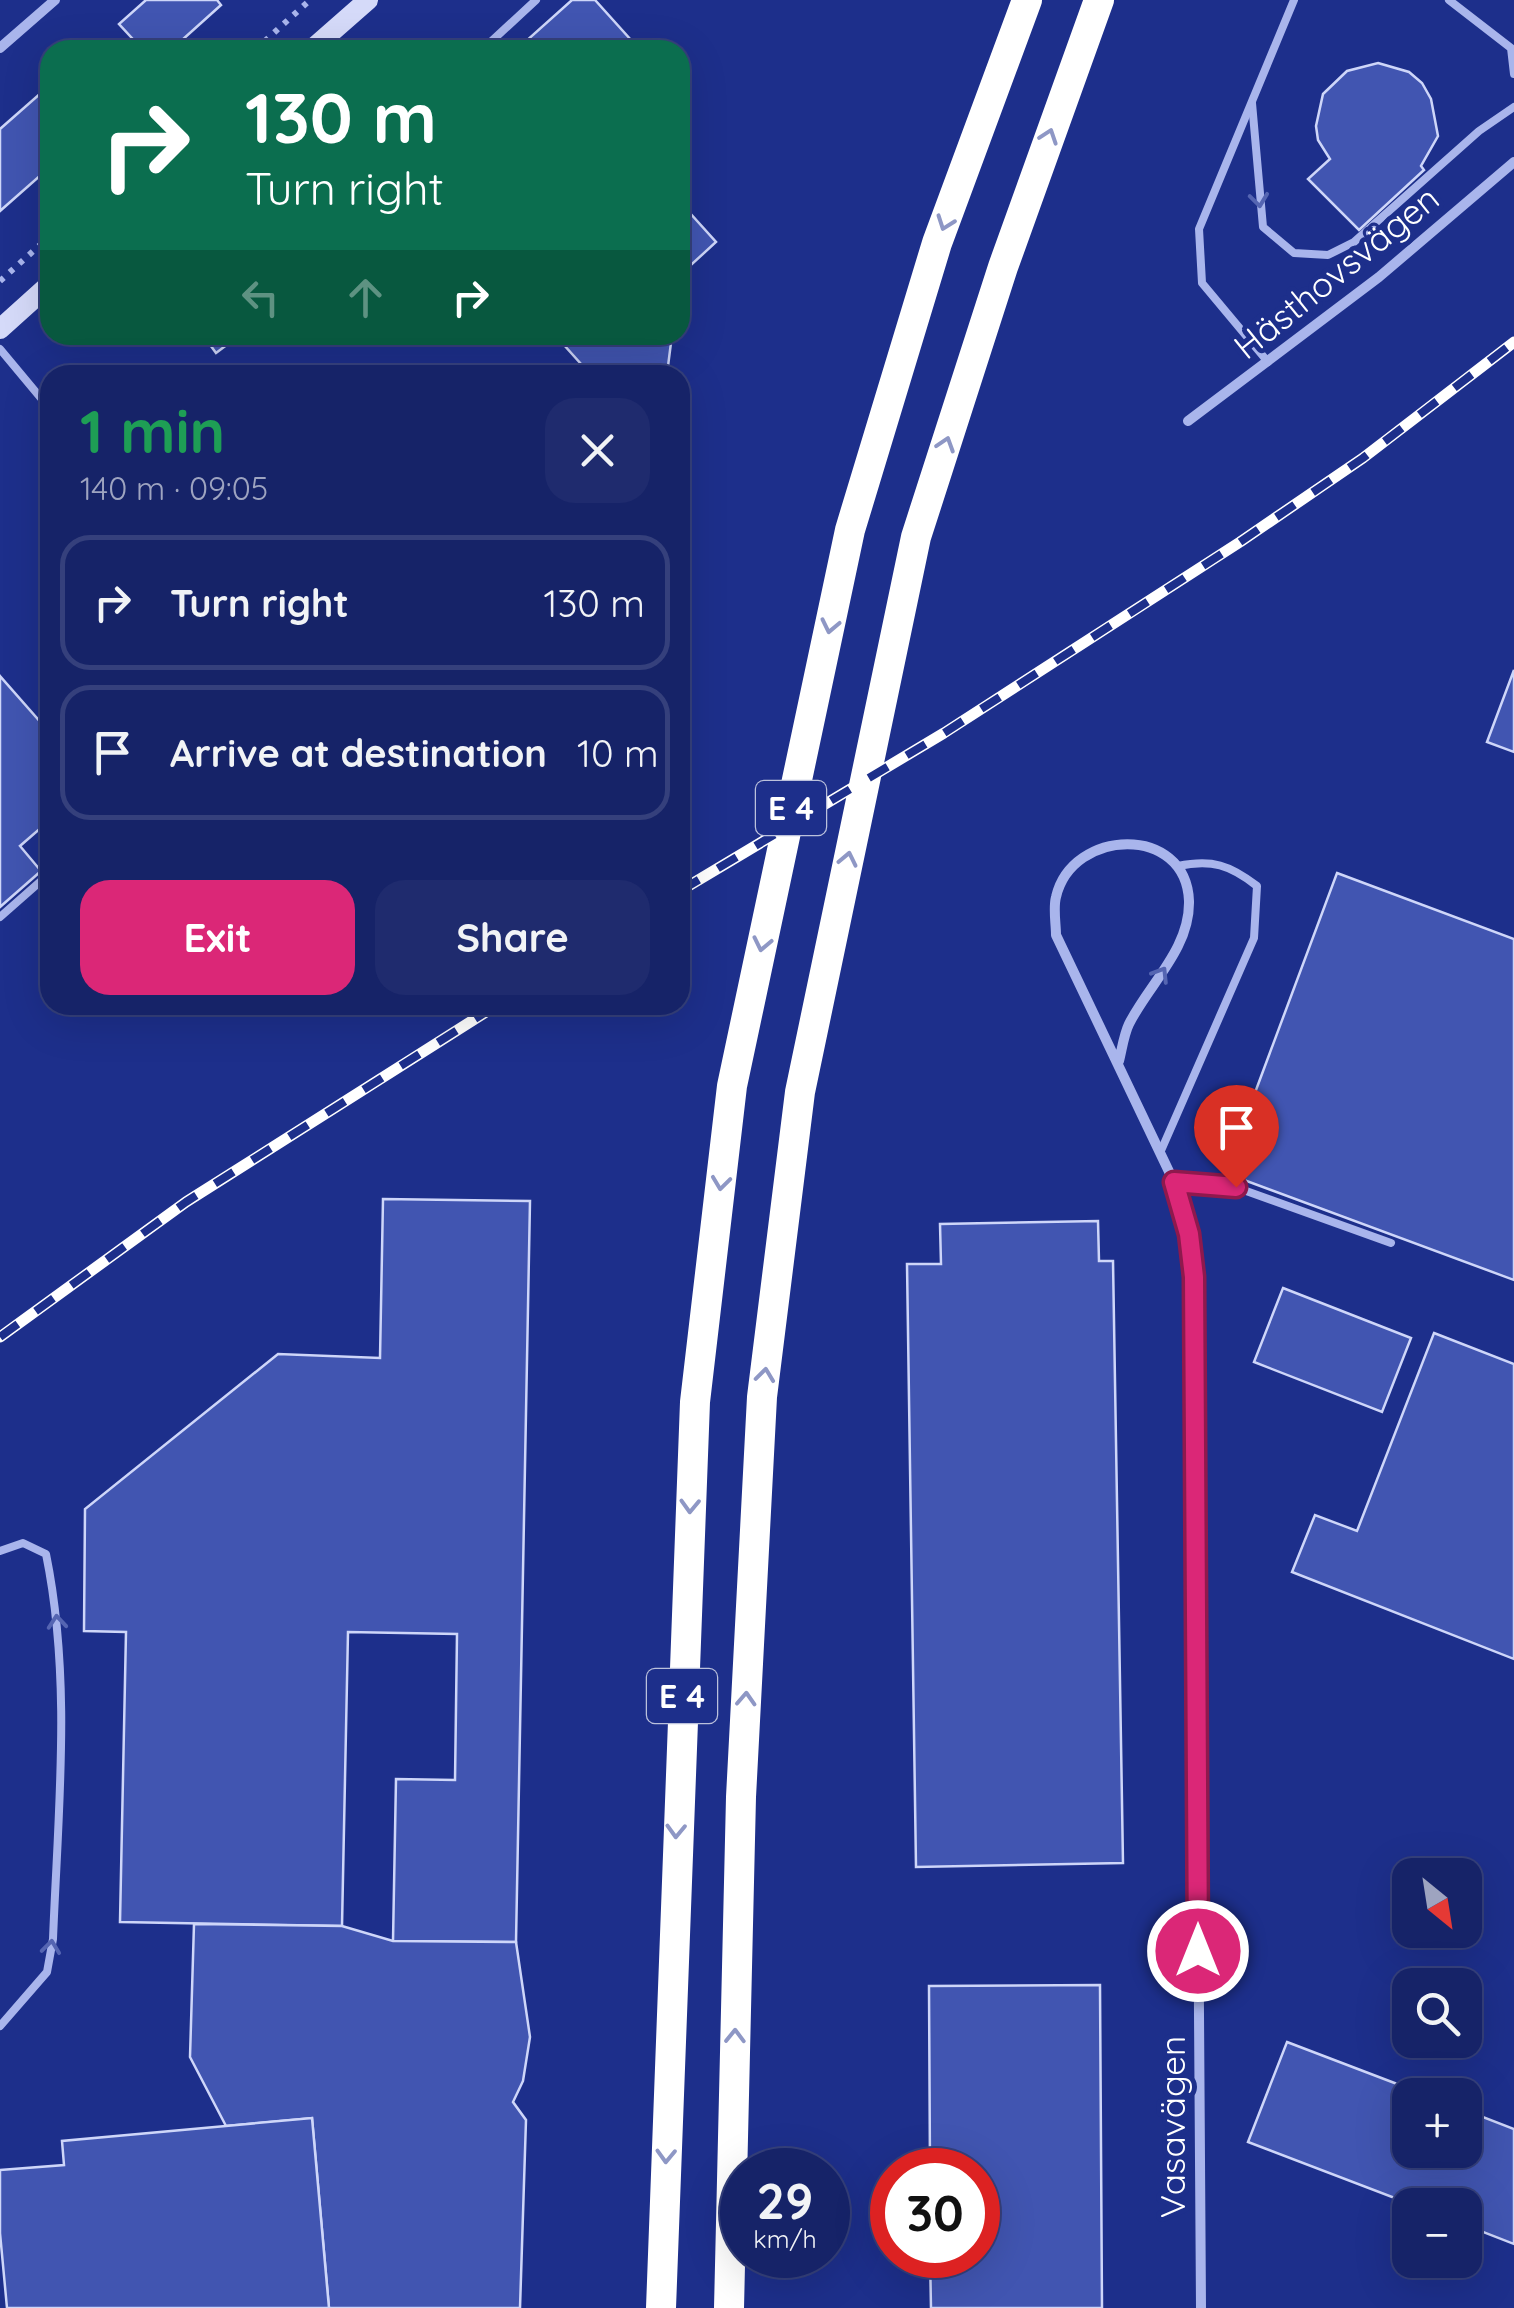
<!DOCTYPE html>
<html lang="en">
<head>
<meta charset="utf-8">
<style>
	body { margin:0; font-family:Quicksand,sans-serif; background:#1f2b6e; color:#f1f3f6; height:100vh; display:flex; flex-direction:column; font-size:38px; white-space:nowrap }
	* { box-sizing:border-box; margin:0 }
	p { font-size:32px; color:#9ea4c0 }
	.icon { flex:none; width:55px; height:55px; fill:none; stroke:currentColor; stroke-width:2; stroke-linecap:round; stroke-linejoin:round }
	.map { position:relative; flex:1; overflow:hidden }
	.side { position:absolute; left:40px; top:365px; width:650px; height:650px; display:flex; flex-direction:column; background:#162368; border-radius:30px; box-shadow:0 10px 40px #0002,0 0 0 2px #35407c }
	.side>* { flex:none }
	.guide { position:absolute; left:40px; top:40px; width:650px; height:305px; border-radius:30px; box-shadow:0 10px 40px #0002,0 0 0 2px #35407c; background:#0b6e4f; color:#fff; overflow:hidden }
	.needle { width:65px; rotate:150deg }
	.tools { position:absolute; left:1392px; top:1858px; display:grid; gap:20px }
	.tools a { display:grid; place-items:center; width:90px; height:90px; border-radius:20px; background:#162368; box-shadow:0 10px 40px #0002,0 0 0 2px #35407c; font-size:50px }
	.speed { position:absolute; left:720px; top:2148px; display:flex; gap:20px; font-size:50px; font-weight:700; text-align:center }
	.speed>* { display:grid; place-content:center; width:130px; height:130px; border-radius:50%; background:#162368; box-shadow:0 10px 40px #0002,0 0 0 2px #35407c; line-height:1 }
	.speed small { font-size:25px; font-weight:400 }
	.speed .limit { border:15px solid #d22; background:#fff; color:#111 }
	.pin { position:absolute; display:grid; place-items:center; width:85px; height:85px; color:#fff; margin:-102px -42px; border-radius:50% 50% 50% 0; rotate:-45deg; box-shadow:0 0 10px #0007 }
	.pin .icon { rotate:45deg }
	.me { position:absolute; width:110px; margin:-55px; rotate:0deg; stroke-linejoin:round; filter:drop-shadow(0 0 8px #0008) }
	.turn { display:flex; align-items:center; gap:35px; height:210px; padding:0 40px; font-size:45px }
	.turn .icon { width:130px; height:130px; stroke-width:2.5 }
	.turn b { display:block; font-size:70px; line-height:85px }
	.lanes { display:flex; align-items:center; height:95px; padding:0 40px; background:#0003; justify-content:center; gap:50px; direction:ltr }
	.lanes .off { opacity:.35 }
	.round { display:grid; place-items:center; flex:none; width:105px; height:105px; border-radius:30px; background:#1f2b6e }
	.head { display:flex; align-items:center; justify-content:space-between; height:170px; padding:0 40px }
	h1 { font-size:60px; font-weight:700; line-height:75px; color:#1e9e55 }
	.action { display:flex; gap:20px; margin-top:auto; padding:20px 40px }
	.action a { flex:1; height:115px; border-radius:30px; background:#db2777; color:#fff; font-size:40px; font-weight:700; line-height:115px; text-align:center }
	.action a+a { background:#1f2b6e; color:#f1f3f6 }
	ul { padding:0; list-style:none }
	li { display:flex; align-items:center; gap:30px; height:135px; margin:0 20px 15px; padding:0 20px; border:5px solid #35407c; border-radius:30px }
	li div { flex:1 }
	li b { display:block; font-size:38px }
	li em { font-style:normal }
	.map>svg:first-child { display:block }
	.building { fill:#4155b1; stroke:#ced6f9; stroke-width:2.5 }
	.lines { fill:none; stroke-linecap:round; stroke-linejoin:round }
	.path { stroke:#a9b5ec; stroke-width:6; stroke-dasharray:5 8; stroke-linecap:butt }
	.lane { stroke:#a9b5ec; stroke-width:8 }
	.street { stroke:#a9b5ec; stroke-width:10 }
	.secondary { stroke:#d5daf9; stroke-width:20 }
	.highway { stroke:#fff; stroke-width:30 }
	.rail-casing { stroke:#fff; stroke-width:11 }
	.rail { stroke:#1d2f8b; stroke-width:8; stroke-dasharray:22; stroke-linecap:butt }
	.oneway { stroke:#8e97c5 }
	.oneway2 { stroke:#5565b2 }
	.route-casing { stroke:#8e194d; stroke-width:25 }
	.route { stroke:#db2777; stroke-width:18 }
	.labels { text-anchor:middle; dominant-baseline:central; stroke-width:10; stroke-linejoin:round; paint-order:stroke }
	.shield { fill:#1d2f8b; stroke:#bbc1dc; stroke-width:2.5 }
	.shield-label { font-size:32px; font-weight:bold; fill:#fff }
	.street-label { font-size:35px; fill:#fff; stroke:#1d2f8b }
</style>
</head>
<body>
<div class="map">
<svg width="1514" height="2308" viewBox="0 0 1514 2308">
	<rect width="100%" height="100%" fill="#1d2f8b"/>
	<g class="building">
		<polygon points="146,0 217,0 221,5 171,50 143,50 119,24"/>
		<polygon points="572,0 595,0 640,50 532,50 525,42"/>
		<polygon points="1378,63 1409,72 1422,83 1431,99 1438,136 1421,166 1424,170 1359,230 1308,179 1330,159 1318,140 1316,126 1323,94 1347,71"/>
		<polygon points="50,85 50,167 0,211 0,129"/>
		<polygon points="680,202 716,242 680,275"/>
		<polygon points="203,335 240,335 216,353"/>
		<polygon points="555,335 672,335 667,374 591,375"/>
		<polygon points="1514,670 1514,752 1487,742"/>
		<polygon points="0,676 50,733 50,820 20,846 41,871 0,907"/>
		<polygon points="1337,873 1514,939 1514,1280 1225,1173"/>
		<polygon points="383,1199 530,1201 516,1942 393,1941 396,1779 455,1780 457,1634 348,1632 342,1926 120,1922 126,1632 84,1631 85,1509 278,1354 380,1358"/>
		<polygon points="1098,1221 1099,1261 1113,1261 1123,1863 916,1867 907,1264 941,1264 940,1224"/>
		<polygon points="1283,1288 1411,1338 1382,1412 1254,1362"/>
		<polygon points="1434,1333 1514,1364 1514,1659 1292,1572 1315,1515 1357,1531"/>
		<polygon points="194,1924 342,1926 393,1941 516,1942 530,2037 523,2081 513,2102 526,2120 520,2308 329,2308 312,2118 226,2126 190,2057"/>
		<polygon points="1100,1985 1102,2308 931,2308 930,2255 978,2255 978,2170 930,2170 929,1986"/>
		<polygon points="1287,2042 1426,2095 1410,2095 1410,2150 1465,2150 1465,2110 1514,2129 1514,2244 1465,2225 1465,2205 1413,2205 1248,2142"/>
		<polygon points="312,2118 329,2308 7,2308 0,2233 0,2170 64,2165 62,2141"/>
	</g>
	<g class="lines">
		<g class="path">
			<polyline points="255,50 310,0"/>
			<polyline points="0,281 50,236"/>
		</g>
		<g class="lane">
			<polyline points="1449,0 1511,48 1514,74"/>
			<polyline points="482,50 536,0"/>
			<polyline points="1252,103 1263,227 1294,253 1328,255 1354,242 1479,131 1514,107"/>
			<polyline points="0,349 50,409"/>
			<polyline points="1268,362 1202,283 1199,229 1294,0"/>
			<polyline points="0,917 50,873"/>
			<path d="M1160 1153 1254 938 1257 886C1230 865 1212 859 1178 866"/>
			<polyline points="1174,1182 1235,1187 1391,1243"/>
			<path d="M0 1551 23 1543 46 1554C72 1681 58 1811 53 1939L47 1972 0 2026"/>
		</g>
		<g class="street">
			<polyline points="0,48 55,0"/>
			<polyline points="1188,421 1379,277 1514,162"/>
			<path d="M1119 1061C1122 1049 1124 1034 1129 1024 1149 984 1190 949 1189 901 1186 824 1072 828 1056 897 1053 908 1056 924 1056 935L1174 1182 1189 1234 1194 1277 1201 2308"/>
		</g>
		<g class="secondary">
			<polyline points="311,50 368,0"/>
			<polyline points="0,329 50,284"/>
		</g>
		<g class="highway">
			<polyline points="661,2308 695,1402 732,1086 850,530 937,243 1027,0"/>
			<polyline points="729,2308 741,1797 762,1397 800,1092 916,537 1003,267 1099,0"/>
		</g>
		<defs>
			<g id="rail">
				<polyline points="680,891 944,733 1240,542 1363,458 1514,342"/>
				<polyline points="0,1337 186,1202 497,1005"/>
			</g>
		</defs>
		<use href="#rail" class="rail-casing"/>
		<use href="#rail" class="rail"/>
	</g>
	<defs><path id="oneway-chevron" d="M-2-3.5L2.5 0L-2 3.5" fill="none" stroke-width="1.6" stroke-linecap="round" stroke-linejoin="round" transform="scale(2.5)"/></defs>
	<g class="oneway">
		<use href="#oneway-chevron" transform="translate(1049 136) rotate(-71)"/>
		<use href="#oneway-chevron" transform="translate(945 223) rotate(110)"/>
		<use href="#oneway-chevron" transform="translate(946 444) rotate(-72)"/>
		<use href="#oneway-chevron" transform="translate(830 626) rotate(102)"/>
		<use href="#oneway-chevron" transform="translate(848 859) rotate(-78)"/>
		<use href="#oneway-chevron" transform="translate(762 944) rotate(102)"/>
		<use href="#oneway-chevron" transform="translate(721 1183) rotate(97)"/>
		<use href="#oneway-chevron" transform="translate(765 1375) rotate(-83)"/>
		<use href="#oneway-chevron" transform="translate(690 1506) rotate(92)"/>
		<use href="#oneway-chevron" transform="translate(746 1699) rotate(-87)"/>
		<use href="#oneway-chevron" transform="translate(676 1831) rotate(92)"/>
		<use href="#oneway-chevron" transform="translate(735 2036) rotate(-89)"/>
		<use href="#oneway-chevron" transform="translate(666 2156) rotate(92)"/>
	</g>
	<g class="oneway2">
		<use href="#oneway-chevron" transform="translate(1259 200) rotate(83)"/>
		<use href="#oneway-chevron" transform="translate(1161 974) rotate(-58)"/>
		<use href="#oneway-chevron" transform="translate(57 1622) rotate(-95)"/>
		<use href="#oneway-chevron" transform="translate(51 1947) rotate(-83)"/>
	</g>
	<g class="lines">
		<defs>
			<polyline id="route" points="1198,1951 1194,1277 1189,1234 1174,1182 1236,1187"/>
		</defs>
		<use href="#route" class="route-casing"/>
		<use href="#route" class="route"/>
	</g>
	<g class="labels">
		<g class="shield">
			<rect x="756" y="781" width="70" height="54" rx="8"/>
			<rect x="647" y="1669" width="70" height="54" rx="8"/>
		</g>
		<g class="shield-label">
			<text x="791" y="808">E 4</text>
			<text x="682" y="1696">E 4</text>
		</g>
		<g class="street-label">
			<text transform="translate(1336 272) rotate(-39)">Hästhovsvägen</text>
			<text transform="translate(1172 2127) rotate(-90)">Vasavägen</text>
		</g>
	</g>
</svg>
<div class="tools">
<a><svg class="needle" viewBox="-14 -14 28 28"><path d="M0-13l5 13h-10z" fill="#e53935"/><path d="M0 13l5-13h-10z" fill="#9ea4c0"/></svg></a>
<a><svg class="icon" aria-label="search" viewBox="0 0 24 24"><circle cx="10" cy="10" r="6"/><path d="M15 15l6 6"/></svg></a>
<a>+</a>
<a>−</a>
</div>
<div class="speed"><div>29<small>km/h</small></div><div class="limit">30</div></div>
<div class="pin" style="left:1236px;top:1187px;background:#d93025"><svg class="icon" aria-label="arrive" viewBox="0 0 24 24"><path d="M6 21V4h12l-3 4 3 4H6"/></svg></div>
<svg class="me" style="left:1198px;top:1951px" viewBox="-20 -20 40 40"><circle r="17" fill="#db2777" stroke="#fff" stroke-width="3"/><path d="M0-11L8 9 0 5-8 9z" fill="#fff"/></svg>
<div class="guide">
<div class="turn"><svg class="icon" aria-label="right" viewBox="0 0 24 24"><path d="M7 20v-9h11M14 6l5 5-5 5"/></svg><div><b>130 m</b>Turn right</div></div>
<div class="lanes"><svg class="icon off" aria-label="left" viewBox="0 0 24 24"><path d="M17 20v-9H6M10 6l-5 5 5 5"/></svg><svg class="icon off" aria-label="ahead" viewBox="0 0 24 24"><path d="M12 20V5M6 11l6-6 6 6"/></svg><svg class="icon" aria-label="right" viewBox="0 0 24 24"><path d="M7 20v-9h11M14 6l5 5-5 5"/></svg></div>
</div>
<section class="side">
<div class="head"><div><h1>1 min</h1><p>140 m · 09:05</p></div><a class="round"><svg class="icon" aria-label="close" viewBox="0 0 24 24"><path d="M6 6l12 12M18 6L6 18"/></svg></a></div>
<ul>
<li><svg class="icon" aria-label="right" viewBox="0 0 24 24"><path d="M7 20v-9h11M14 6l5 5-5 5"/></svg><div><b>Turn right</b></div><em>130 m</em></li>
<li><svg class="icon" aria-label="arrive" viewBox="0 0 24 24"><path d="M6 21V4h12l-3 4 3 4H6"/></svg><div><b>Arrive at destination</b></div><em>10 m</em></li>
</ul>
<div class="action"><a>Exit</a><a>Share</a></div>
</section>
</div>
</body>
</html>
